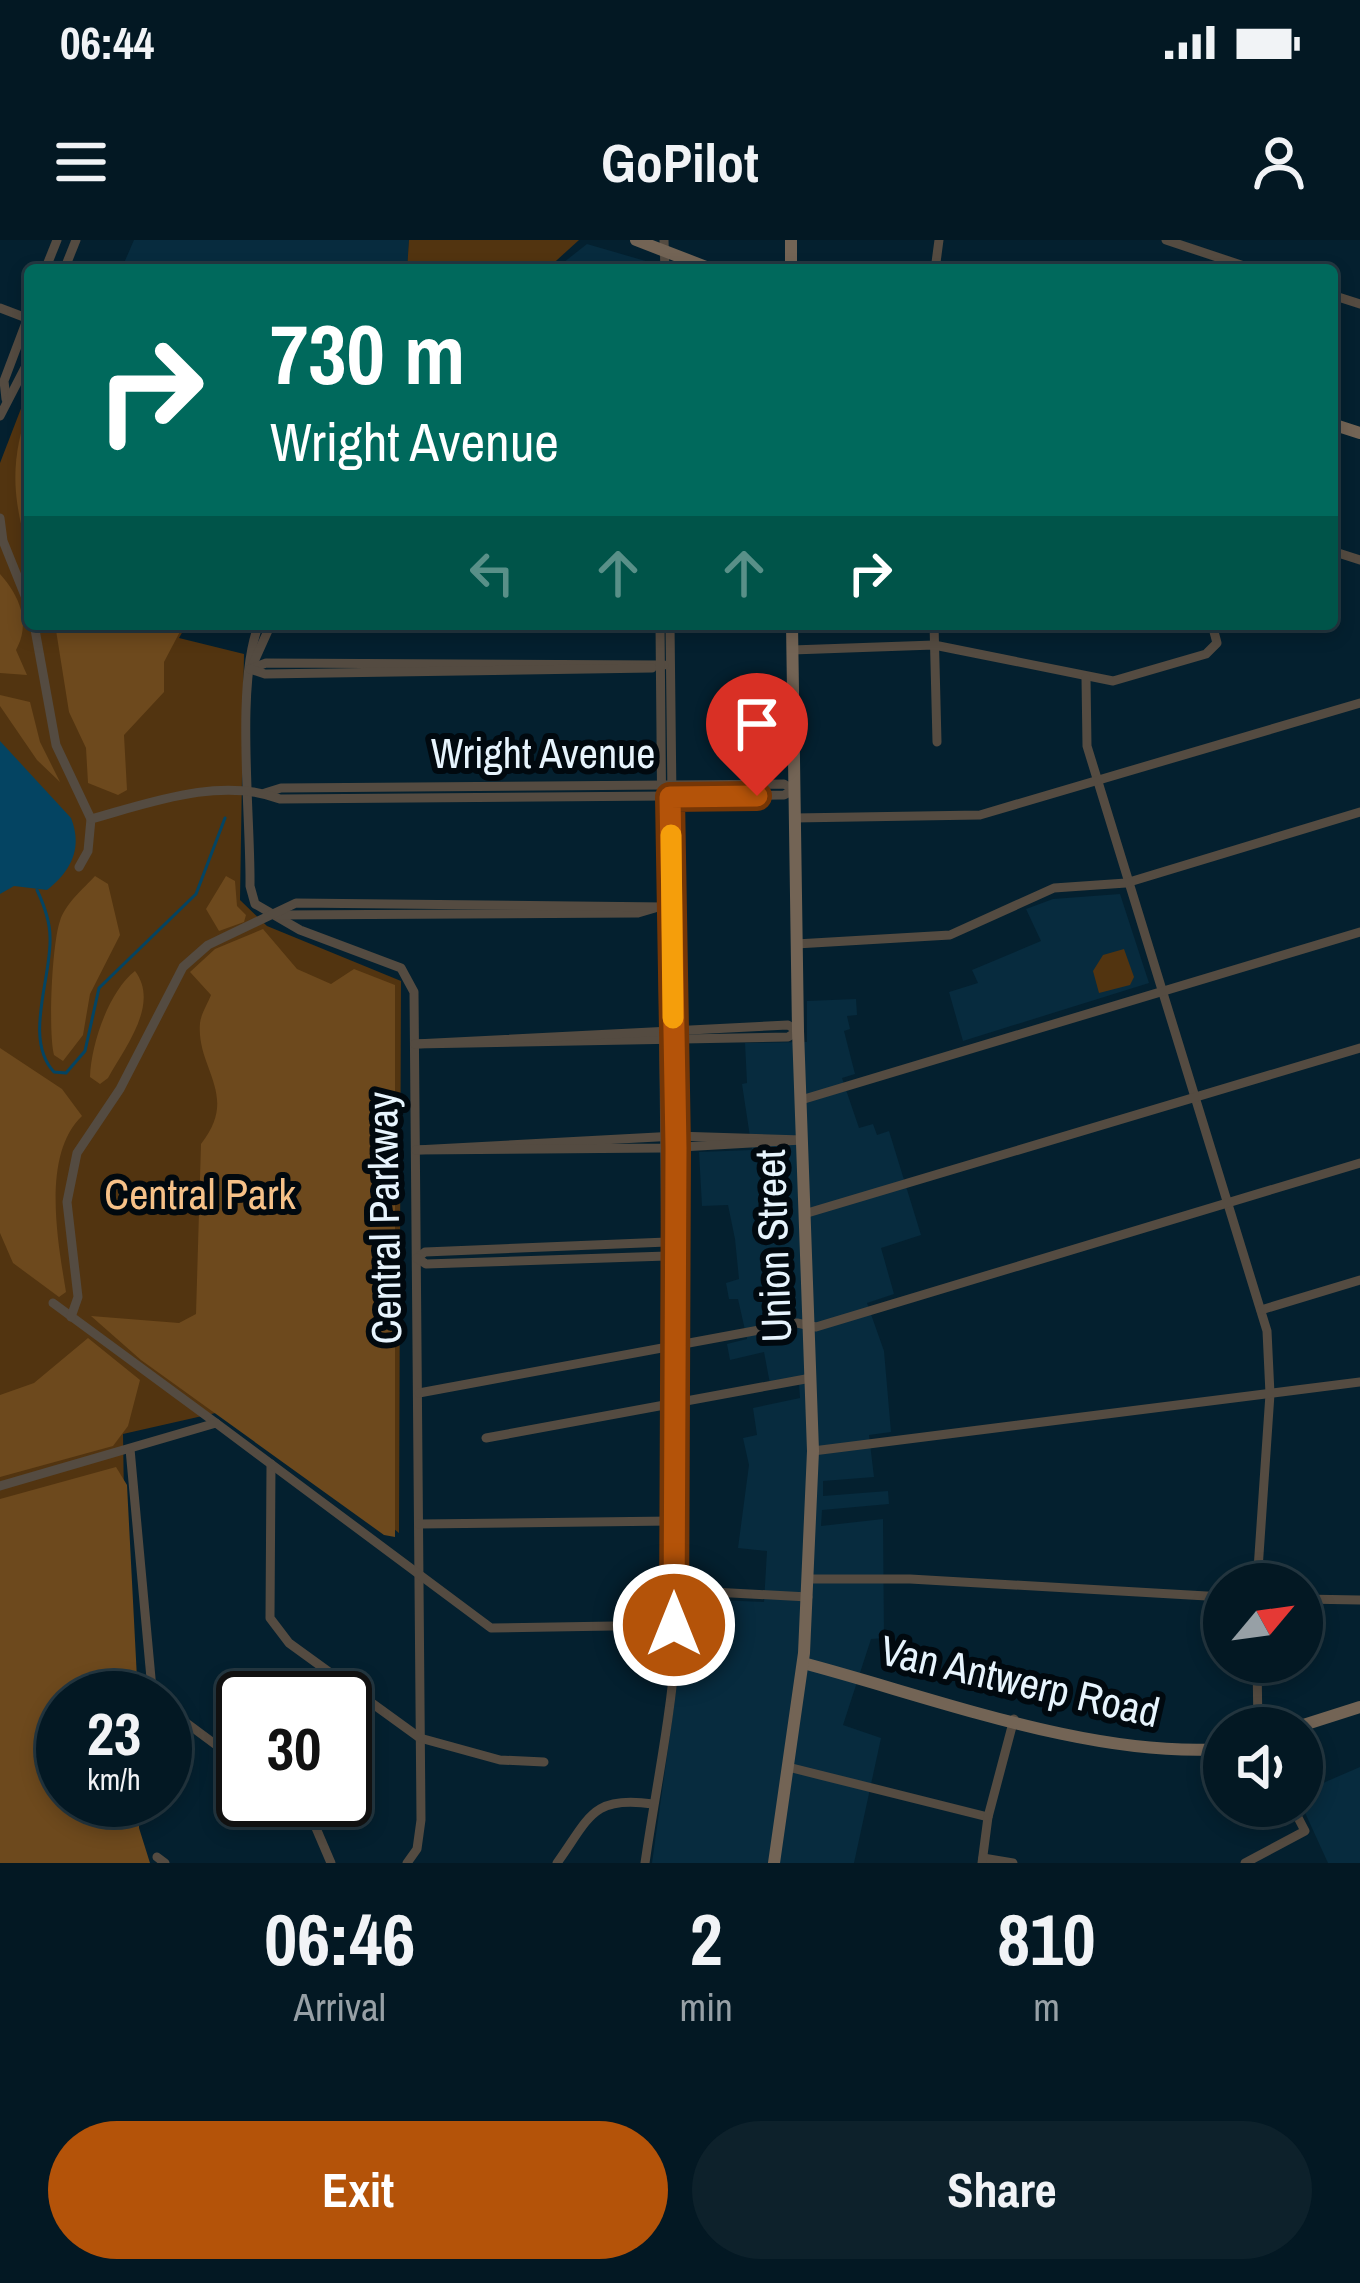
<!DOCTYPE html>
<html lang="en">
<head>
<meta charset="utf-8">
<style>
	body { margin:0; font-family:"Archivo Narrow",sans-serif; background:#0d212b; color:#f1f3f6; height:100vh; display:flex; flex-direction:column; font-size:45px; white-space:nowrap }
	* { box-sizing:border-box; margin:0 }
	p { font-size:39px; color:#97a0a6 }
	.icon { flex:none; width:66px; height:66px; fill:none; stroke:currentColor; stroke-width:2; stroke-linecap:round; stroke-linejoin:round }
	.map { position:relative; height:1623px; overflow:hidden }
	.details { display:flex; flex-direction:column; background:#031823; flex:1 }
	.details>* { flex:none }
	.guide { position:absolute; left:24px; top:24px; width:1314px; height:366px; border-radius:12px; box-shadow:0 6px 18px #0003,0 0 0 3px #243741; background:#00695c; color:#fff; overflow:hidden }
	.needle { width:78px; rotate:61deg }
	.buttons { position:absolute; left:1203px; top:1323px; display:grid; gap:24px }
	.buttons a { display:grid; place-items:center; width:120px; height:120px; border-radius:50%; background:#031823; box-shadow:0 6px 18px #0003,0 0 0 3px #243741; font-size:60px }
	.speed { position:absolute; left:36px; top:1431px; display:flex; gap:24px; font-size:60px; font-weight:700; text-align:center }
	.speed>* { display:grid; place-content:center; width:156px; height:156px; border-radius:50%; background:#031823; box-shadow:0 6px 18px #0003,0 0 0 3px #243741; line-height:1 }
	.speed small { font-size:30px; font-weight:400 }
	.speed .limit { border:6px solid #111; border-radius:18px; background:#fff; color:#111 }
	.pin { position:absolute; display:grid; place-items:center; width:102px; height:102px; color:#fff; margin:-123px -51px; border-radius:50% 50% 50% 0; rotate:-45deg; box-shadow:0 0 12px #0007 }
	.pin .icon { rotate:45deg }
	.me { position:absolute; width:132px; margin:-66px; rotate:0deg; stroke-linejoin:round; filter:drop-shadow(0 0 9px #0008) }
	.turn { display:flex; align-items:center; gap:42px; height:252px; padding:0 48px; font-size:54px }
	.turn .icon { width:156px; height:156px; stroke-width:2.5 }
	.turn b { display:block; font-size:84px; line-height:102px }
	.lanes { display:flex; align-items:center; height:114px; padding:0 48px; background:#0003; justify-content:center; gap:60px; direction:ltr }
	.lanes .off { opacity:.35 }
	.eta { display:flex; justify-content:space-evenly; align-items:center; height:204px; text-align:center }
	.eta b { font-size:72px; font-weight:800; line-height:84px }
	.cta { display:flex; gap:24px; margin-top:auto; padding:24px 48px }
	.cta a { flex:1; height:138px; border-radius:72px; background:#b45309; color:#fff; font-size:48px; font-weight:800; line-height:138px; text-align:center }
	.cta a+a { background:#0d212b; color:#f1f3f6 }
	.status { display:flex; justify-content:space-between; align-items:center; height:84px; padding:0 60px; background:#031823; direction:ltr }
	.status svg { height:33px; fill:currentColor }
	header { display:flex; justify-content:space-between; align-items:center; height:156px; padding:0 48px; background:#031823; font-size:54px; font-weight:800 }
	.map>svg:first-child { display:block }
	.built { fill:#072b3e }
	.green { fill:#523410 }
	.forest { fill:#6d491d }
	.water { fill:#044462 }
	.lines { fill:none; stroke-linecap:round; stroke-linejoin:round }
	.stream { stroke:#044462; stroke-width:3 }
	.street { stroke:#544b41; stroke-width:9 }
	.secondary { stroke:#736455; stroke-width:12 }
	.route-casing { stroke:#753606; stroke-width:30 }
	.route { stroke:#b45309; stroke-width:21 }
	.slow { stroke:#f59e0b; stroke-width:21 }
	.labels { text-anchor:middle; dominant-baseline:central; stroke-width:12; stroke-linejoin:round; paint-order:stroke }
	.street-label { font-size:42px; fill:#e7f4fd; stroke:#01090f }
	.park-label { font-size:42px; fill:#f6c188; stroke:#01090f }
</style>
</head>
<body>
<div class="status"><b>06:44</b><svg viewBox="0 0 49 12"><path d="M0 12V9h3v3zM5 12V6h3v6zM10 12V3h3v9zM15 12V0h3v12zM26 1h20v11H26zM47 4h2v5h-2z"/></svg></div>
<header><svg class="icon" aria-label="menu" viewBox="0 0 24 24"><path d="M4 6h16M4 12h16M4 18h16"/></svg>GoPilot<svg class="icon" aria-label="person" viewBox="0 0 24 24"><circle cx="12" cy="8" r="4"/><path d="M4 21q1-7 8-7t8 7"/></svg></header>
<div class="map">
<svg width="1360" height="1623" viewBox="0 0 1360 1623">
	<rect width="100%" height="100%" fill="#04202f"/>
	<g class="built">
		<polygon points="134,0 409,0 407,30 121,30"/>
		<polygon points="587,4 649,22 649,30 554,30"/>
		<polygon points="1120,654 1149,743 963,801 949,752 978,743 972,730 1041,701 1026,669 1053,659"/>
		<polygon points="856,759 857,775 847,776 850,789 844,791 855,834 842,838 859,888 873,884 877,895 889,891 921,995 881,1008 894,1054 867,1063 884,1111 891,1192 869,1195 874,1237 823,1241 823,1256 888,1251 889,1264 822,1270 821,1286 883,1279 884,1398 871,1399 843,1485 881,1498 854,1623 652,1623 679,1430 682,1369 693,1359 764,1362 767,1311 738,1308 749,1225 743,1198 757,1195 753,1168 800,1158 799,1144 771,1149 764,1112 730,1120 727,1104 747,1099 738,1059 729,1059 726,1043 739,1039 735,999 728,965 702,966 699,912 752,910 742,844 747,843 745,803 807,802 807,761"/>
		<polygon points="1360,1527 1360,1623 1328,1623 1302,1566 1302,1552"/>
	</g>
	<g class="green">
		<polygon points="409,0 579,0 546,30 407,30"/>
		<polygon points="27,153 30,384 187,384 179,398 244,414 240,660 267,686 401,741 399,1293 242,1167 123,1194 127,1458 63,1458 63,1560 0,1623 0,223"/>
		<polygon points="1124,709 1134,737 1130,745 1099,753 1093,731 1103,715"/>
	</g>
	<g class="forest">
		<path d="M30 165V316C12 260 9 220 30 165Z"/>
		<path d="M0 334C20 356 31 384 16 410L27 435 0 433Z"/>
		<polygon points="55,384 184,384 164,422 164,452 124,495 127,550 118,555 88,543 86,508 69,472"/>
		<polygon points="0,455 30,462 40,502 60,542 37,520 0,466"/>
		<path d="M95 636 108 644 120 695 90 754 83 795 63 821 54 815C48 791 52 703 60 681 65 664 83 649 95 636Z"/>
		<polygon points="226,636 235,641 237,666 246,675 244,682 219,691 206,669"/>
		<path d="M263 689 297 729 331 744 354 729 395 745V1297L384 1295 141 1120 91 1076 179 1083 196 1074 201 904C240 855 196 829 200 783 201 774 208 763 211 755L190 732 215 709Z"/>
		<path d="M135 731C160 764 125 807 108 838L100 844 90 837C91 804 109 751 135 731Z"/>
		<path d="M0 808 62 849 82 876C41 915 58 1002 66 1052L59 1057 13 1023 0 993Z"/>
		<polygon points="88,1098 140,1140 128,1186 113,1206 0,1237 0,1155 34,1143"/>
		<polygon points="116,1227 127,1245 138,1458 63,1458 63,1560 139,1560 139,1588 150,1623 0,1623 0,1259"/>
	</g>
	<path class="water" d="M0 501 71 578C83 608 71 631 47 650L14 646 0 654Z"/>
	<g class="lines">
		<path class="stream" d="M37 650C44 665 50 680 50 697 52 737 23 799 54 832L66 833 85 811 99 748 196 654 225 578"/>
		<g class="street">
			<polyline points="664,0 665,30"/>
			<polyline points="1166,0 1256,30"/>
			<polyline points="45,30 57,0"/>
			<polyline points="64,30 76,0"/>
			<polyline points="935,30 939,0"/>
			<polyline points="1332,55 1360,64"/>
			<polyline points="0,68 29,79"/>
			<polyline points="6,159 4,141 30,72"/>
			<polyline points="0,176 30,118"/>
			<polyline points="0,278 3,301 30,368"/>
			<polyline points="1332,311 1360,320"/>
			<polyline points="34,384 56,505 91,579 88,611 79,627"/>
			<path d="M259 384C235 443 251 577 250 646L255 664 300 690 401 728 414 752 421 1580 417 1609 407 1623"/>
			<polyline points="670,384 676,908 674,1276"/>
			<polyline points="934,384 937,502"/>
			<polyline points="792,410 934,405 1113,441 1206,414 1217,403 1212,384"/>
			<polyline points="253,424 271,384"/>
			<polyline points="250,429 266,423 664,425"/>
			<polyline points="250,429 265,434 652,428"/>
			<polyline points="1086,438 1087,506 1267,1091 1270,1154 1257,1344"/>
			<polyline points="265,553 281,548 784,544 794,550"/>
			<polyline points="794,578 980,575 1360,463"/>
			<path d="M91 579C149 563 221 536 280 559L784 555 794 550"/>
			<polyline points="277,675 638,673 655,668"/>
			<polyline points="796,704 950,695 1054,648 1126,643 1360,572"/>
			<polyline points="415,804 788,797 798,791"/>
			<polyline points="415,804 788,785 798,791"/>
			<polyline points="801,860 1360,692"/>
			<polyline points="416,910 676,896 802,900"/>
			<polyline points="416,910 664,908 802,900"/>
			<polyline points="804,974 1360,808"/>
			<polyline points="417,1018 425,1012 667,1002"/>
			<polyline points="417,1018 426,1024 667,1016"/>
			<polyline points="53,1063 216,1183"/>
			<polyline points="1261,1070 1360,1040"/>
			<polyline points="71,1077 78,1057 67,962 77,913 120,849 183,727 208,705 296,663 666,667"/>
			<polyline points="419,1153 797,1083 816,1087 1360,923"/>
			<polyline points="486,1198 811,1138"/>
			<polyline points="130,1209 152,1449 157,1458"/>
			<polyline points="813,1211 1360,1142"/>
			<polyline points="271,1224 270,1378 289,1403 420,1498 500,1520 544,1522"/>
			<polyline points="0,1246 216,1183 491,1388 674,1385"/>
			<polyline points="419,1284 672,1281"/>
			<polyline points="810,1339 910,1339 1224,1357"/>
			<polyline points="675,1350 808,1357"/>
			<polyline points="1302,1359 1360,1360"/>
			<polyline points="1257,1422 1258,1488"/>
			<polyline points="165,1467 243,1525"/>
			<polyline points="788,1527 988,1577"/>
			<polyline points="290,1560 313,1581 331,1623"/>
			<polyline points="157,1617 165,1623"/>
			<polyline points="983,1618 1013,1623"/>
			<path d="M557 1623C590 1577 592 1555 653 1564"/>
			<path d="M645 1623C661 1511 695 1373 668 1262L660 384"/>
			<polyline points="982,1623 988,1577 1014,1479"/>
			<polyline points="1245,1623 1305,1591 1292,1566"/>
		</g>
		<g class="secondary">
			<polyline points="636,0 714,30"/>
			<polyline points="791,0 791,30"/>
			<polyline points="1332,184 1360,193"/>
			<path d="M803 1423C932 1457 1090 1518 1224 1509"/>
			<polyline points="1294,1488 1360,1467"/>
			<polyline points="774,1623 804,1413 813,1211 798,791 792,384"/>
		</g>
	</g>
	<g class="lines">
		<defs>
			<polyline id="route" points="674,1385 676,908 670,557 757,556"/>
		</defs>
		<use href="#route" class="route-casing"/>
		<use href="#route" class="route"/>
		<polyline class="slow" points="671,595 673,778"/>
	</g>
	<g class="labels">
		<g class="street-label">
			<text x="543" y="513">Wright Avenue</text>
			<text transform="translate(384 978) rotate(-91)">Central Parkway</text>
			<text transform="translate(773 1006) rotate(-92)">Union Street</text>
			<text transform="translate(1020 1441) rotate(13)">Van Antwerp Road</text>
		</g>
		<g class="park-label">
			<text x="200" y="954">Central Park</text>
		</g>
	</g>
</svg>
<div class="buttons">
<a><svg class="needle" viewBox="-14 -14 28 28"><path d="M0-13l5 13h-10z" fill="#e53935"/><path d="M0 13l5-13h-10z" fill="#97a0a6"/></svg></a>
<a><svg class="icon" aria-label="sound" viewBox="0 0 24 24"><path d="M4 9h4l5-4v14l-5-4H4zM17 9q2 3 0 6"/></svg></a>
</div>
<div class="speed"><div>23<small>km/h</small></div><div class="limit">30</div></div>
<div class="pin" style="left:757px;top:556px;background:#d93025"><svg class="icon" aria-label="arrive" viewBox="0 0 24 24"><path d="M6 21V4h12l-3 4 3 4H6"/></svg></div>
<svg class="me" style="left:674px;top:1385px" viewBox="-20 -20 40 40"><circle r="17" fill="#b45309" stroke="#fff" stroke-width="3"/><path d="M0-11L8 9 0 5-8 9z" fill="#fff"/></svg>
<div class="guide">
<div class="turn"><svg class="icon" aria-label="right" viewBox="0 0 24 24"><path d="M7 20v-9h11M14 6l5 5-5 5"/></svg><div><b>730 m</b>Wright Avenue</div></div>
<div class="lanes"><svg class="icon off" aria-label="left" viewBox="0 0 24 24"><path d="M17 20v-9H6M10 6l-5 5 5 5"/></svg><svg class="icon off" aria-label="ahead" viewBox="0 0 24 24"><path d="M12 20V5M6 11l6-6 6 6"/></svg><svg class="icon off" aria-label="ahead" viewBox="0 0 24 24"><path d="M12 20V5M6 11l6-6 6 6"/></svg><svg class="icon" aria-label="right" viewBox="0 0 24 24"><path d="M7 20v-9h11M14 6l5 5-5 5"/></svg></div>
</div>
</div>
<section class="details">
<div class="eta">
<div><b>06:46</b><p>Arrival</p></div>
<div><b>2</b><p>min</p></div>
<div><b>810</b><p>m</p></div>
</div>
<div class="cta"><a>Exit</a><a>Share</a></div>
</section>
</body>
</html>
